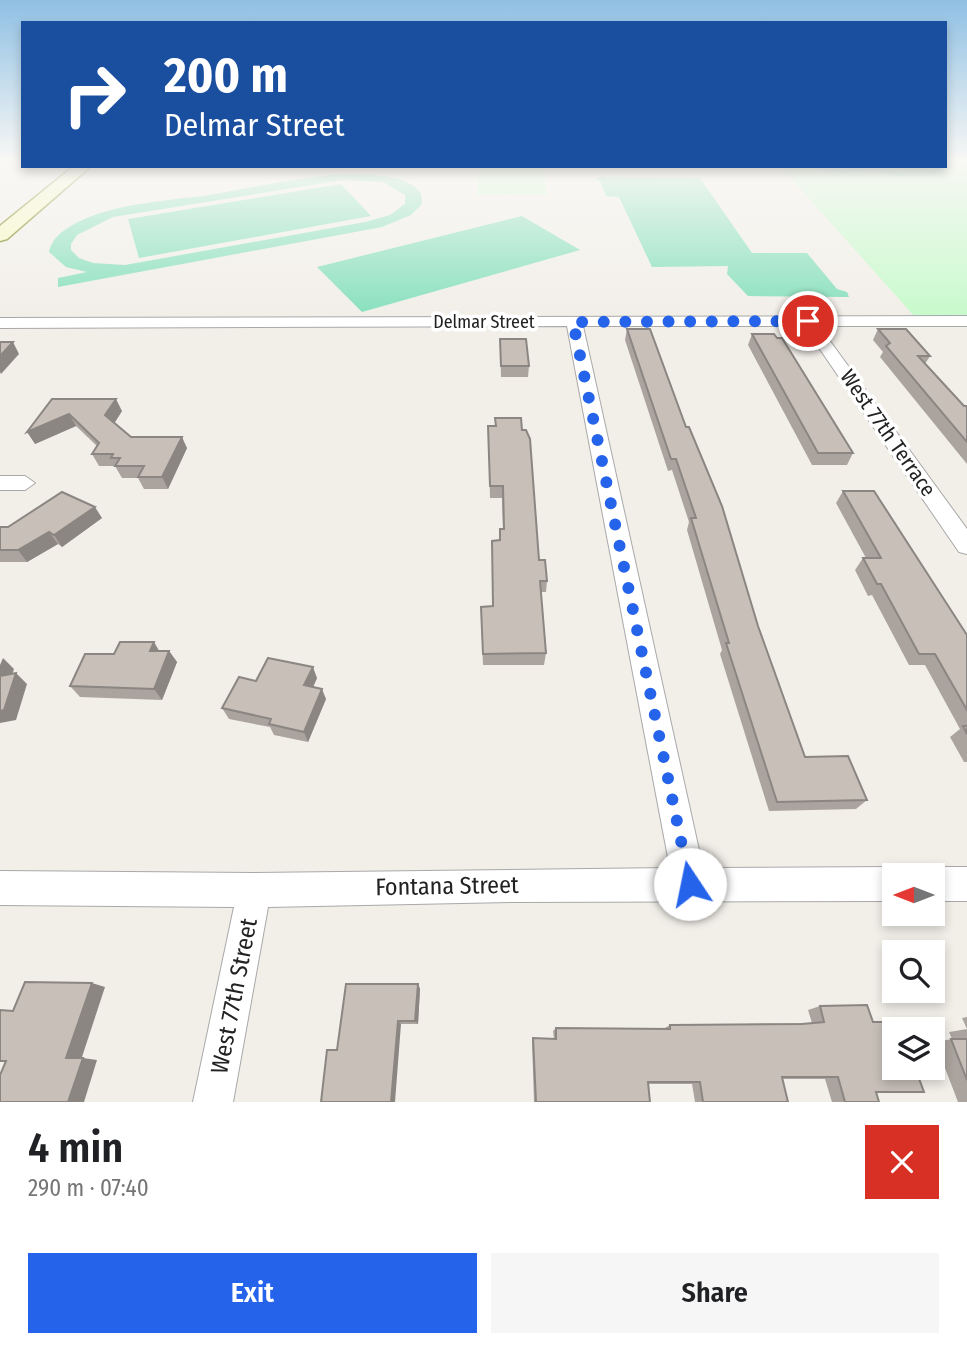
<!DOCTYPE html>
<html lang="en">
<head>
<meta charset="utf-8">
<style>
	body { margin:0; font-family:"Fira Sans Condensed",sans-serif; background:#f6f6f6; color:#202124; height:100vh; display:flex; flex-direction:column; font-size:26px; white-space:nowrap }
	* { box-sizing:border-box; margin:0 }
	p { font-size:23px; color:#757577 }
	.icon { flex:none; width:38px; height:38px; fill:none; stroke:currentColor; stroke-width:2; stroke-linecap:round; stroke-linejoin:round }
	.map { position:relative; height:1102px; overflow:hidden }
	.sheet { display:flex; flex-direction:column; background:#fff; flex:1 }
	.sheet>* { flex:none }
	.banner { position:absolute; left:21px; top:21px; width:926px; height:147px; border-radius:0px; box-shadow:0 4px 10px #0003; background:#1a4fa0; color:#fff; overflow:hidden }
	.needle { width:46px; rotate:270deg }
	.buttons { position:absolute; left:882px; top:863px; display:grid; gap:14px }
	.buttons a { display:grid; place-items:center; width:63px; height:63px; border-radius:0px; background:#fff; box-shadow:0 4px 10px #0003; font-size:35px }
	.pin { position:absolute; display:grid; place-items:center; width:60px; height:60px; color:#fff; margin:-30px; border:4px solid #fff; border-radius:50%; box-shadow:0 2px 7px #0007 }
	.me { position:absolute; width:77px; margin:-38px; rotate:349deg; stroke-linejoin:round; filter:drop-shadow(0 0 5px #0008) }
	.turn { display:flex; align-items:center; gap:24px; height:147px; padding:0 28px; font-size:32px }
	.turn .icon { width:91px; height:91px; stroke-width:2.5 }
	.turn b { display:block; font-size:49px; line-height:60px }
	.round { display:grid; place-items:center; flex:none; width:74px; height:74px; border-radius:0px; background:#f6f6f6 }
	.headline { display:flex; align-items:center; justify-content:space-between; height:119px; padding:0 28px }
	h1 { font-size:42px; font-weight:600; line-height:52px }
	.action { display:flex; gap:14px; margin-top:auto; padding:14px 28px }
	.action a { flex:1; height:80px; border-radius:0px; background:#2563eb; color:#fff; font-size:28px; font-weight:600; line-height:80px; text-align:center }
	.action a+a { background:#f6f6f6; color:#202124 }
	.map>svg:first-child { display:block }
	.park { fill:#c8facc }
	.pitch { fill:#88e0be; fill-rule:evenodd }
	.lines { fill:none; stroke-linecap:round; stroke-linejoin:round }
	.street-casing { stroke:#a9a9a9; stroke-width:2 }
	.secondary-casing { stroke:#707d05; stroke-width:3 }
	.street { fill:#fff; fill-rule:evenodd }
	.secondary { fill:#f7fabf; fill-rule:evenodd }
	.wall { fill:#aba49e }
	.shaded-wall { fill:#8b8681 }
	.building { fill:#c7bfb8; stroke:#8b8681; stroke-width:2 }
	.route { stroke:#2563eb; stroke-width:12; stroke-dasharray:0 21.6 }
	.labels { text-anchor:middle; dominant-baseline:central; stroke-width:7; stroke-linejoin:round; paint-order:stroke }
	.far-street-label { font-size:18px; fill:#222; stroke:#fff }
	.street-label { font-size:21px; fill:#222; stroke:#fff }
	.near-street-label { font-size:24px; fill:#222; stroke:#fff }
</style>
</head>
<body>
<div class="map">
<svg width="967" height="1102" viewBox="0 0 967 1102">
	<rect width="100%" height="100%" fill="#f2efe9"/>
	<g class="park">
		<polygon points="945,161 967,161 967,317 915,317 780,166 945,166"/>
		<polygon points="479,166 543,166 547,194 477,194"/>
	</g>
	<g class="pitch">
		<polygon points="945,161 965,161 934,175 897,176 875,171 844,173 814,169 819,166 945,166"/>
		<path d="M359 174C380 175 408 176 421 193L422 204 411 215 382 227 58 287V278L87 272 66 267 49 252C52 237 65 229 78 222 119 202 171 201 215 194 262 186 311 174 359 174ZM343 180 383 182 405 195V204L390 215 365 222 125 265 93 263 79 258 71 250V244L77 235 113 217Z"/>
		<polygon points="601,177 700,178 752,253 807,253 837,289 847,292 849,297 748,296 727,274 728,266 652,267 619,197 606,196 600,181 595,179"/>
		<polygon points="341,184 371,216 139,258 128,219"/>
		<polygon points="522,216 580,250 362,312 317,267"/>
	</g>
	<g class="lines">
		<defs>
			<g id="street">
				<polygon points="967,316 967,326 819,326 967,529 967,554 959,552 804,326 583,326 703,868 894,867 907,875 894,875 894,901 514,902 268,907 233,1102 193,1102 234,907 0,905 0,871 254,873 670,868 567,326 0,328 0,318"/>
				<polygon points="0,476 25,476 35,483 25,490 0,490"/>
				<polygon points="933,867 967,867 967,901 933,901 933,875 920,875"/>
			</g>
			<polygon id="secondary" points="74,166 91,166 7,239 0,241 0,226"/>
		</defs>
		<use href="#street" class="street-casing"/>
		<use href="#secondary" class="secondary-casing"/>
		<use href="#street" class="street"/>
		<use href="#secondary" class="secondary"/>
	</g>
	<g class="wall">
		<polygon points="627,329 758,626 805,757 867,800 856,809 769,811 720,654 722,650 687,530 689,522 672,470 668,471 625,340"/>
		<polygon points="878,329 930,356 925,364 964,406 967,406 967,464 880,357 883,352 873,340"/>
		<polygon points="752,334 853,453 847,465 812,465 748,345"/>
		<polygon points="500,339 529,366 528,377 501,377"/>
		<polygon points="52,399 122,411 114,423 131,437 187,448 168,489 144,489 138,478 122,478 115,466 99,466 92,454 97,446 76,426 35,444"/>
		<polygon points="495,418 539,560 547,581 546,592 541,592 546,653 544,665 483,665 481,618 493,606 500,529 503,529 502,498 490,498 488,426 495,426"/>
		<polygon points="843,491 967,635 967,762 964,762 950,737 960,729 925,665 909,665 872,595 868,596 855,570 863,558 866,558 836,503"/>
		<polygon points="102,518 62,547 58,544 27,562 0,562 0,527"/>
		<polygon points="160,651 169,651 177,662 162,700 80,697 70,686 114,654"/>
		<polygon points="317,678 313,687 326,699 308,742 274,735 270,727 229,719 222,708 256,681"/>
		<polygon points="418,984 420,989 418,1024 401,1024 337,1050"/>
		<polygon points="820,1006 873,1022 924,1092 877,1093 879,1102 832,1102 825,1079 782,1079 788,1102 695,1102 692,1084 648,1084 650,1102 534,1102 532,1041 533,1038 554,1039 553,1031 556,1028 663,1029 670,1025 812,1023 808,1010"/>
		<polygon points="967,1017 967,1102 958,1102 935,1042 952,1039 949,1032 967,1029 962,1018"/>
	</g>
	<g class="shaded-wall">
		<polygon points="13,342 19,354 1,374 0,372 0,356"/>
		<polygon points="116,399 122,411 112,427 105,415"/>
		<polygon points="69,414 76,426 35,444 27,432"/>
		<polygon points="182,437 187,448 168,489 162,477"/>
		<polygon points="95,507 102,518 62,547 54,535"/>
		<polygon points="49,532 58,544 27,562 18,550"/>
		<polygon points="154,642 161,654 150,651"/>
		<polygon points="169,651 177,662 162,700 154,689"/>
		<polygon points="3,658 14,669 8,688 0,681 0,665"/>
		<polygon points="313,667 317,678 309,696 304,685"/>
		<polygon points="16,673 27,684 16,720 0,723 0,711"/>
		<polygon points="322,689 326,699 308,742 304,732"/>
		<polygon points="92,983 105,987 81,1060 66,1058"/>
		<polygon points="418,984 420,989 418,1024 415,1021"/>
		<polygon points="398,1021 401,1024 395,1102 391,1102"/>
		<polygon points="83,1058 97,1060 84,1102 68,1102"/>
	</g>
	<g class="building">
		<polygon points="627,329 650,329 686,427 689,427 722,506 758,626 805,757 848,756 867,800 777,802 726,643 729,643 691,518 696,518 676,459 671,459"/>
		<polygon points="878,329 906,329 930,356 918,356 964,406 967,406 967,442 886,346 890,343"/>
		<polygon points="752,334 774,334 777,338 782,338 853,453 818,453"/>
		<polygon points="500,339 526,339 529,366 501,366"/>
		<polygon points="0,342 13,342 0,356"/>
		<polygon points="52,399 116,399 105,415 131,437 182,437 162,477 138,477 144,466 115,466 120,458 111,458 113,454 92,454 99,443 69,414 27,432"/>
		<polygon points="495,418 521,418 522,430 526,430 530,439 539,560 545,560 547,581 540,581 546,653 483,654 481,607 493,606 492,541 500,540 500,529 504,529 503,486 490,486 488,426 496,426"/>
		<polygon points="843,491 874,491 967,635 967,710 935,654 919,654 881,584 877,584 863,558 881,558"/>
		<polygon points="62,492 95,507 54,535 49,532 18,550 0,550 0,527 8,527"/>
		<polygon points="120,642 154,642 150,651 169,651 154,689 70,686 85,654 114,654"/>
		<polygon points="268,658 313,667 304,685 322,689 304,732 269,724 271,719 222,708 239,677 256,681"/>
		<polygon points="16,673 4,710 0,711 0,676"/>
		<polygon points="963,726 967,726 967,734"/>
		<polygon points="25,982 92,983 66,1058 83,1058 68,1102 0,1102 0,1075 6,1061 0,1061 0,1010 13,1011"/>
		<polygon points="346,984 418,984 415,1021 398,1021 391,1102 321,1102 327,1050 337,1050"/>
		<polygon points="867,1005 873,1022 898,1022 901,1029 894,1029 894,1068 915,1068 924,1092 876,1092 879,1102 845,1102 838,1077 782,1077 788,1102 703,1102 700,1082 648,1082 650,1102 536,1102 533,1038 556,1039 556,1028 670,1029 670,1025 802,1024 824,1022 820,1006"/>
		<polygon points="951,1039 967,1039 967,1080"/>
	</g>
	<linearGradient id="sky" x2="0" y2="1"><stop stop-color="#8fc0e4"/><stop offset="0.51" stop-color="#f9f8f5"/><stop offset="1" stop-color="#f9f8f5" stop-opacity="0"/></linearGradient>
	<rect width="967" height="315" fill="url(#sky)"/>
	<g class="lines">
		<polyline class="route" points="690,884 573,322 808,321"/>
	</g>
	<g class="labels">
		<g class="far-street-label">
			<text x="484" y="322">Delmar Street</text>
		</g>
		<g class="street-label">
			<text transform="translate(888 433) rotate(55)">West 77th Terrace</text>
		</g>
		<g class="near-street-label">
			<text transform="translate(447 886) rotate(-1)">Fontana Street</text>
			<text transform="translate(234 996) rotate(-79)">West 77th Street</text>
		</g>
	</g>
</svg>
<div class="buttons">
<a><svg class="needle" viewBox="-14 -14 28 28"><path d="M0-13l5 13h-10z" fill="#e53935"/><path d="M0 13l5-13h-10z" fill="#757577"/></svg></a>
<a><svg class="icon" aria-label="search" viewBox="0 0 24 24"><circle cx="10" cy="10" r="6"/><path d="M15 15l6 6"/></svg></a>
<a><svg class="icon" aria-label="layers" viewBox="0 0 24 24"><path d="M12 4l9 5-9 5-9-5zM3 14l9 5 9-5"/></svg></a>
</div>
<div class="pin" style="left:808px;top:321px;background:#d93025"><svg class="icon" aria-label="arrive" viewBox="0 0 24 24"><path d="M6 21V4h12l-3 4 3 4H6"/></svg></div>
<svg class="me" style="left:690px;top:884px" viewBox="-20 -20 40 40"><circle r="19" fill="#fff"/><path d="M0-13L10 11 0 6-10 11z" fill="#2563eb"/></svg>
<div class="banner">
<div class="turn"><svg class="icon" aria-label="right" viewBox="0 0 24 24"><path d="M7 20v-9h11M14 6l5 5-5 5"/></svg><div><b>200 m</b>Delmar Street</div></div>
</div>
</div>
<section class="sheet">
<div class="headline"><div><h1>4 min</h1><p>290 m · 07:40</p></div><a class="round" style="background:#d93025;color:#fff"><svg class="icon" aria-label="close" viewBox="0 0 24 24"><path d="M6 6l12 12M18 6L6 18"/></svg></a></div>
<div class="action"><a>Exit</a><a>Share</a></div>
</section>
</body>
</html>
